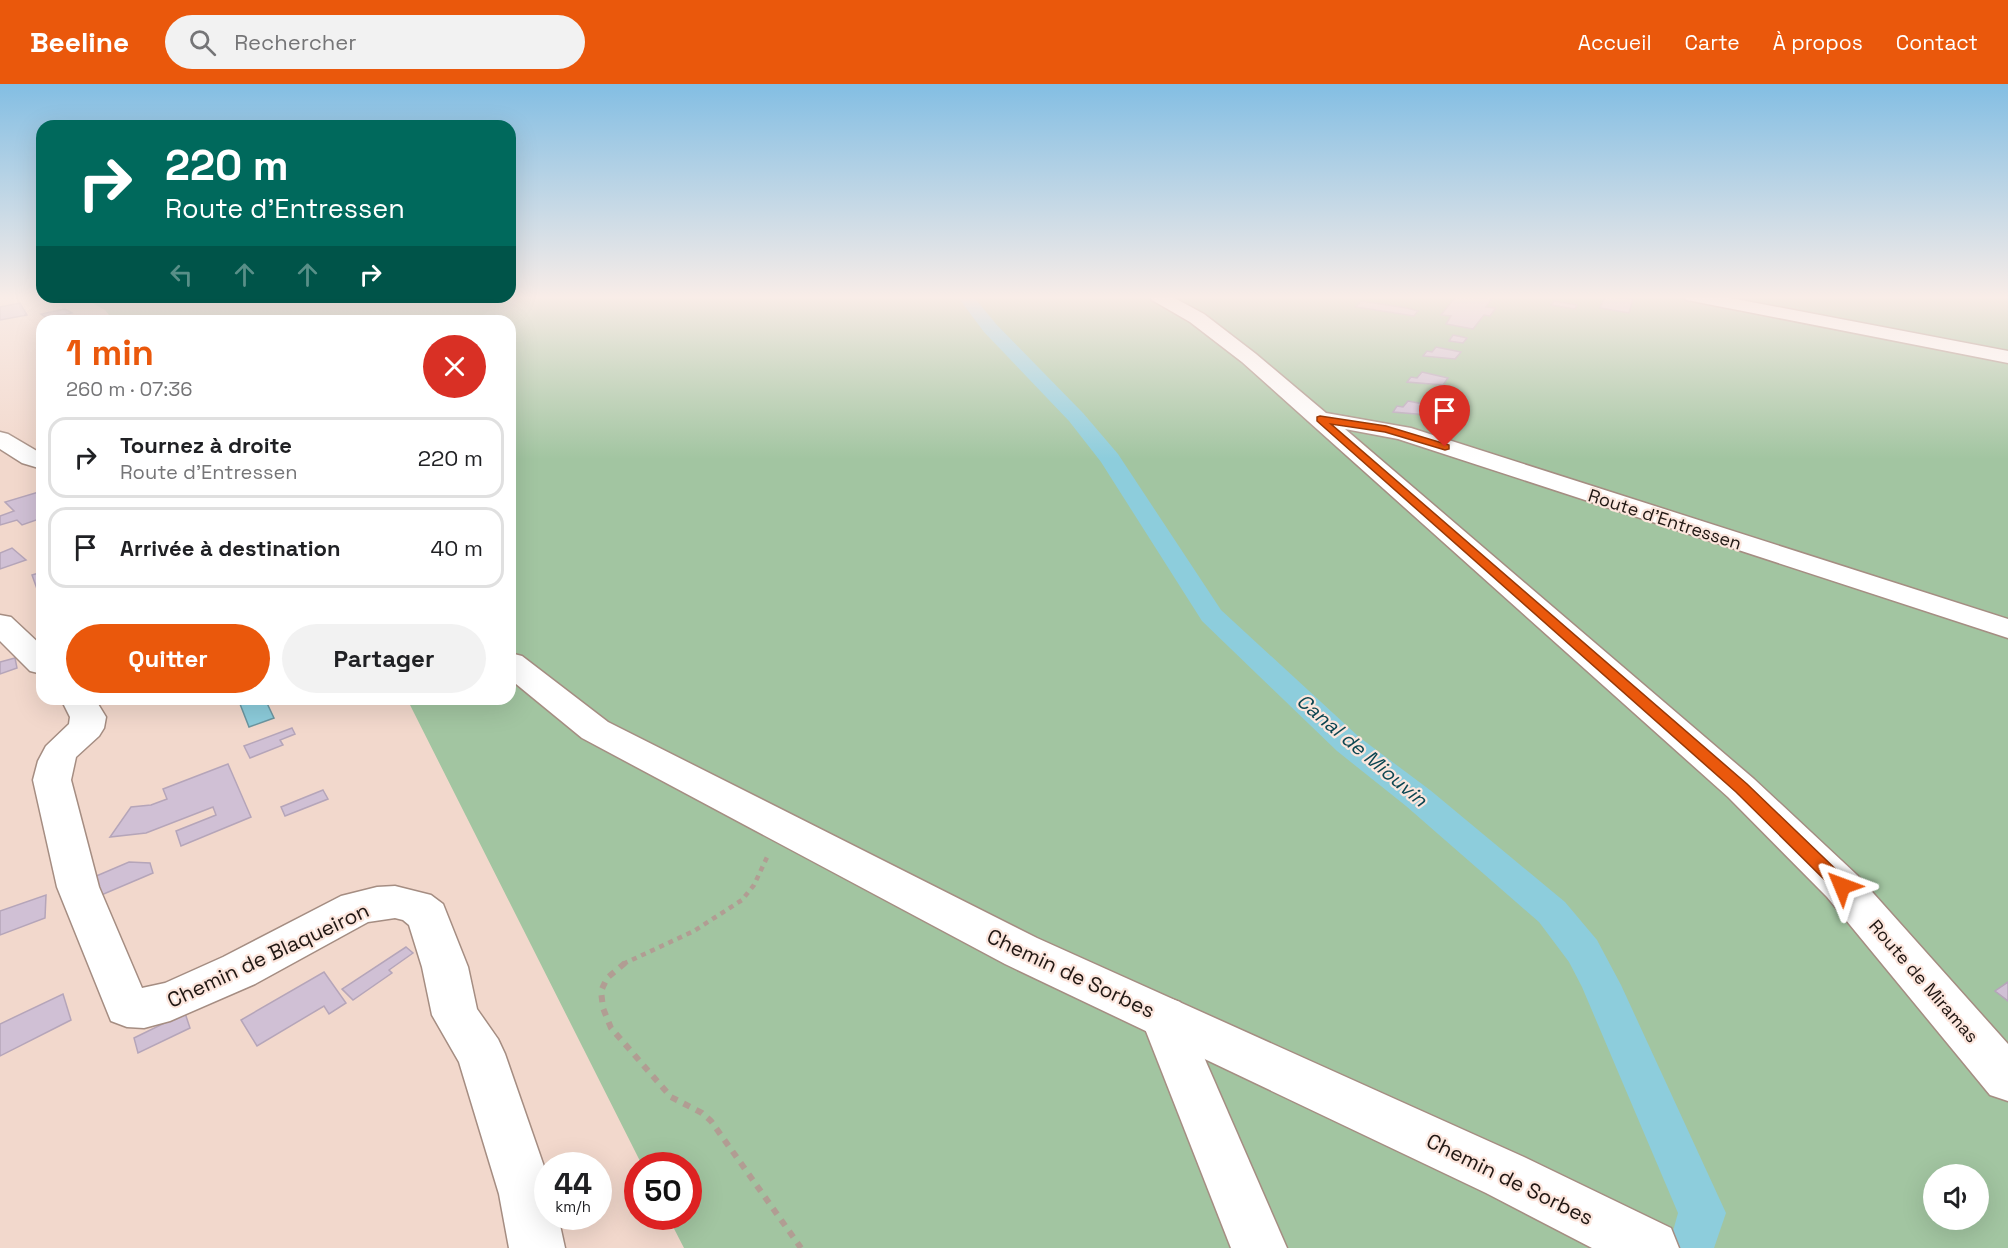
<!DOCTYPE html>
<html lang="fr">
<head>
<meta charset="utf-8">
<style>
	body { margin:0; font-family:"Space Grotesk",sans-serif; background:#f2f2f2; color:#202124; height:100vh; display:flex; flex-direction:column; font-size:22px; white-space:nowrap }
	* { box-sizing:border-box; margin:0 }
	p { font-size:20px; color:#757577 }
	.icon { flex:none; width:33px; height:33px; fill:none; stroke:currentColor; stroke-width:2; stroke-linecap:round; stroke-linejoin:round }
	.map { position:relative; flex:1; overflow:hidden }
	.details { position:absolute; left:36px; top:231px; width:480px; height:390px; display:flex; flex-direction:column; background:#fff; border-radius:18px; box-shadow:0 6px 24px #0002 }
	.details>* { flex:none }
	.guide { position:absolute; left:36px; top:36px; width:480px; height:183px; border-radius:18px; box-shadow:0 6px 24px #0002; background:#00695c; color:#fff; overflow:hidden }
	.controls { position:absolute; left:1923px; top:1080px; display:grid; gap:12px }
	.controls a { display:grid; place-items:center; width:66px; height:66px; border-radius:50%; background:#fff; box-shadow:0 6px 24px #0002; font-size:30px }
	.speed { position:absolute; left:534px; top:1068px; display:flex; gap:12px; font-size:30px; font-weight:700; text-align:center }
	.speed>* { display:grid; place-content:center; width:78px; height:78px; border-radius:50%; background:#fff; box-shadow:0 6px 24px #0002; line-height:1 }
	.speed small { font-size:15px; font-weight:400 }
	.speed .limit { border:9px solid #d22; background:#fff; color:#111 }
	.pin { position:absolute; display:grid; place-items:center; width:51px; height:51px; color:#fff; margin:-62px -26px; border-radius:50% 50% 50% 0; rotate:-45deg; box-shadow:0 0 6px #0007 }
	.pin .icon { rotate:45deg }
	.me { position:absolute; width:66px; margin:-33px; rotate:314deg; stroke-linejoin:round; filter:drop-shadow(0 0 4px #0008) }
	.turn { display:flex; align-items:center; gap:21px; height:126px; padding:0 30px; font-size:27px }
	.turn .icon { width:78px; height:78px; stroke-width:2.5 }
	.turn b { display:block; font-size:42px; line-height:51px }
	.lanes { display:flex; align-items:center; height:57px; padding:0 30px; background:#0003; justify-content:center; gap:30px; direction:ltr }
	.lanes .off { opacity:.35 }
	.round { display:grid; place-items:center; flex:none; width:63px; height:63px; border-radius:32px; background:#f2f2f2 }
	.headline { display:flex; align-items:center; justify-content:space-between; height:102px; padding:0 30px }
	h1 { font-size:36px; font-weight:600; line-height:45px; color:#ea580c }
	.button { display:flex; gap:12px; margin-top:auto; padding:12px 30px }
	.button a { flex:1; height:69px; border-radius:36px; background:#ea580c; color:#fff; font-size:24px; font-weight:600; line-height:69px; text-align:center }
	.button a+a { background:#f2f2f2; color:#202124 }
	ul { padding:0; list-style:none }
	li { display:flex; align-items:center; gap:18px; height:81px; margin:0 12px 9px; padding:0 18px; border:3px solid #e0e0e0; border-radius:18px }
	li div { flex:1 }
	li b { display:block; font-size:22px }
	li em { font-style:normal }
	header { display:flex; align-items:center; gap:36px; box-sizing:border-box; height:84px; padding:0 30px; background:#ea580c; color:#fff }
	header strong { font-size:28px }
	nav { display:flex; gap:33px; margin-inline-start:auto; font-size:21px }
	.search { width:420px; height:54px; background:#f2f2f2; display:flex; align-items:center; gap:15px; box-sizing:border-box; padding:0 21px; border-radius:33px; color:#757577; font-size:22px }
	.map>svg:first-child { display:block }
	.green { fill:#a2c5a1; fill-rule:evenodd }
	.water { fill:#8dcddc; stroke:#6c96a0; stroke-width:1.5 }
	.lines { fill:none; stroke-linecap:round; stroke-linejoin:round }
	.canal { fill:#8dcddc; fill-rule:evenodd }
	.building { fill:#d0c0d5; stroke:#b5a5b9; stroke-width:1.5 }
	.street-casing { stroke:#a58d82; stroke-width:3 }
	.secondary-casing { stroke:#a58d82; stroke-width:3 }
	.path-far1 { stroke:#b19d93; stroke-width:4.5; stroke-dasharray:5 5; stroke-linecap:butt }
	.path { stroke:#b19d93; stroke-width:6; stroke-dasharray:7 7; stroke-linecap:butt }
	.street { fill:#fff; fill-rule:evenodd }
	.secondary { fill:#fff; fill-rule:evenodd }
	.route { fill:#ea580c; stroke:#983908; stroke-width:1.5 }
	.labels { text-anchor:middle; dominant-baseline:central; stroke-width:4.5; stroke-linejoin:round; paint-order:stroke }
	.street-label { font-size:18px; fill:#201713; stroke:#fce6dd }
	.water-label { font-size:20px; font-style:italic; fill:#0b4551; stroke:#fce6dd }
	.near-street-label { font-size:21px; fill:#201713; stroke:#fce6dd }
</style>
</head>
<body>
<header>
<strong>Beeline</strong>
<div class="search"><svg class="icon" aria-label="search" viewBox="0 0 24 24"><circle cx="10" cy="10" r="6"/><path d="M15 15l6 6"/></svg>Rechercher</div>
<nav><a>Accueil</a><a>Carte</a><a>À propos</a><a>Contact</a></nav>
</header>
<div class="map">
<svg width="2008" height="1164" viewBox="0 0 2008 1164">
	<rect width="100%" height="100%" fill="#f2d8cc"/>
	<path class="green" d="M2008 212V1164H684L668 1133 688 1132V1082L642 1081 407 615H510V237H114L105 226 81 213ZM1934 1090H1978V1136H1934Z"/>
	<polygon class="water" points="254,615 265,615 274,634 249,643 240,620"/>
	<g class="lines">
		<polygon class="canal" points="957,212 973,212 996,240 1083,329 1118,370 1221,526 1359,653 1430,706 1565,818 1597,856 1621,901 1726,1129 1714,1164 1680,1164 1673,1147 1678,1129 1582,903 1569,878 1539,838 1406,722 1337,667 1202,537 1101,378 1069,337 984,248"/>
	</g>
	<g class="building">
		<polygon points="1456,212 1483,214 1494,212 1486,223 1496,224 1490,232 1484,231 1473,245 1446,240 1451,232 1441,231"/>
		<polygon points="1605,212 1633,215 1629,229 1600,224"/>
		<polygon points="1361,217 1407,224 1418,227 1414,232 1356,223"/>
		<polygon points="1554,217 1577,221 1575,225 1551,221"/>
		<polygon points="20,219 27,231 0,236 0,223"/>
		<polygon points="65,225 72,229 47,234 41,230"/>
		<polygon points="1453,251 1467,254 1463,259 1449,257"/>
		<polygon points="1436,263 1461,268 1455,275 1423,272 1427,267 1432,268"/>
		<polygon points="1422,288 1448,294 1443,301 1407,298 1411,293 1417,294"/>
		<polygon points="1408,317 1434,322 1428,331 1393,328 1397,322 1403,323"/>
		<polygon points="42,407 42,434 22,441 17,436 0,441 0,432 14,427 5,418"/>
		<polygon points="12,464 26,476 0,485 0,469"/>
		<polygon points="42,488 42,504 37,505 32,491"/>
		<polygon points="15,574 17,584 0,590 0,578"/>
		<polygon points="292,644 295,650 280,656 283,661 250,674 244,662"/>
		<polygon points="228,680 251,733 181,762 176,747 216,731 213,723 146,749 110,753 131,723 151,721 167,715 163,705"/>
		<polygon points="323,706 328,715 285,732 281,723"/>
		<polygon points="129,778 150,779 153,789 92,815 87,796"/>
		<polygon points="46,811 45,834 0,851 0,827"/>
		<polygon points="406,863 413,869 389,886 392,889 353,916 342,905"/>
		<polygon points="324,888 346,919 329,930 324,922 257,962 241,936"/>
		<polygon points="2008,898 2008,917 1995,907"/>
		<polygon points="63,910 71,936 0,972 0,940"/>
		<polygon points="185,929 190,944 138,969 134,954"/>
	</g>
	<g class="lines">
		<defs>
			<g id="street">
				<polygon points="1683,212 1720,212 2008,267 2008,279 1692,217 1686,216"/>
				<polygon points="0,531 11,533 42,562 42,590 30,587 0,557"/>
				<polygon points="61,615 95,615 106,633 104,644 99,652 76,673 71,696 99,803 142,904 165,899 223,873 341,812 377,803 395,802 431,811 443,820 468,883 477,925 498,955 505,970 548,1094 548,1132 558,1132 565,1164 509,1164 499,1110 459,978 432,931 422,883 409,841 403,836 395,834 368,838 255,900 170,937 144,944 127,943 111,937 57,803 33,696 38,677 46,662 69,640 70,633"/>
				<polygon points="1163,912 1180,918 1287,1164 1231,1164 1140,932 1146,918"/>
			</g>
			<g id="secondary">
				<polygon points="1149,212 1171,212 1204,230 1256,270 1326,329 1411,344 2008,535 2008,554 1398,355 1345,345 1754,695 1857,791 2008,960 2008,1017 1990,1011 1827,813 1728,713 1242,278 1190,238 1152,216"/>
				<polygon points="0,348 8,350 42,370 42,385 22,379 0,365"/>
				<polygon points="510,569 522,572 608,638 1037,854 1524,1073 1671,1144 1679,1164 1592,1164 1486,1109 1005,880 582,654 510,595"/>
			</g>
		</defs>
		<use href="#street" class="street-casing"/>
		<use href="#secondary" class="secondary-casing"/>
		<polyline class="path-far1" points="623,880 694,847 742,816 754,801 769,769"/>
		<polyline class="path" points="625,879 607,894 601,907 603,924 611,944 671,1013 702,1029 711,1037 801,1164"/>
		<use href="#street" class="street"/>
		<use href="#secondary" class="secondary"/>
	</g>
	<linearGradient id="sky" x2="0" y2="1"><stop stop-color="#83bee3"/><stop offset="0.57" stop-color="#f9ede8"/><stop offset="1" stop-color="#f9ede8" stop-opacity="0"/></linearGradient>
	<rect width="2008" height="375" fill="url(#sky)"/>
	<polygon class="route" points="1320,332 1386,342 1449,361 1449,365 1445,366 1385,348 1331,340 1747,700 1848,797 1851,802 1848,807 1842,809 1836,807 1736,708 1317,337 1317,333"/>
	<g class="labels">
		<g class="street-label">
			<text transform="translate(1665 435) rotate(18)">Route d'Entressen</text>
			<text transform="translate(1924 897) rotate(49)">Route de Miramas</text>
		</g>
		<g class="water-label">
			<text transform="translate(1362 666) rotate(40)">Canal de Miouvin</text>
		</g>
		<g class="near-street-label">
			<text transform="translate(268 871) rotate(-25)">Chemin de Blaqueiron</text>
			<text transform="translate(1071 889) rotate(25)">Chemin de Sorbes</text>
			<text transform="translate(1510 1095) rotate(26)">Chemin de Sorbes</text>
		</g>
	</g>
</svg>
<div class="controls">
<a><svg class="icon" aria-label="sound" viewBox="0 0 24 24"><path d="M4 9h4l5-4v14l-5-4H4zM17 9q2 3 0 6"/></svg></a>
</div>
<div class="speed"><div>44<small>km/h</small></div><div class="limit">50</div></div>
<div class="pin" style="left:1445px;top:363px;background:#d93025"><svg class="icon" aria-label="arrive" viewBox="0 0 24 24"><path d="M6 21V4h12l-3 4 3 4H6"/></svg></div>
<svg class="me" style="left:1842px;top:802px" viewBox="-20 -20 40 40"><path d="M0-17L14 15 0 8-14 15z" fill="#ea580c" stroke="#fff" stroke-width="4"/></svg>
<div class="guide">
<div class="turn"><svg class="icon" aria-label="right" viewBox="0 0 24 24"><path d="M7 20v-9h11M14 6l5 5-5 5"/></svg><div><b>220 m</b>Route d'Entressen</div></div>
<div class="lanes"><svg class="icon off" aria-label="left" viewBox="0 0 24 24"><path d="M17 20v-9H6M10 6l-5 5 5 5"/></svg><svg class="icon off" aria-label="ahead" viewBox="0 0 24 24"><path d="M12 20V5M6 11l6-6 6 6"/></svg><svg class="icon off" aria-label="ahead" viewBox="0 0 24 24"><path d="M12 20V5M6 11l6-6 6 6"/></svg><svg class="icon" aria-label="right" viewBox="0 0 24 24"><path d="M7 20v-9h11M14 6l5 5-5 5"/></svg></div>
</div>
<section class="details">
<div class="headline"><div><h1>1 min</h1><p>260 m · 07:36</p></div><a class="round" style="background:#d93025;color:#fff"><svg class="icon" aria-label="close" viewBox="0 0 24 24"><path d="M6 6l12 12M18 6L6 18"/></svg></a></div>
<ul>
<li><svg class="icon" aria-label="right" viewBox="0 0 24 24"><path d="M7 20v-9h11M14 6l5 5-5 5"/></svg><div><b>Tournez à droite</b><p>Route d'Entressen</p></div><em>220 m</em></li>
<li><svg class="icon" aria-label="arrive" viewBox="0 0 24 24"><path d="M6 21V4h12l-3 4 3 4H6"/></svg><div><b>Arrivée à destination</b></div><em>40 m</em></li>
</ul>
<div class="button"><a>Quitter</a><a>Partager</a></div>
</section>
</div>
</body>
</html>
